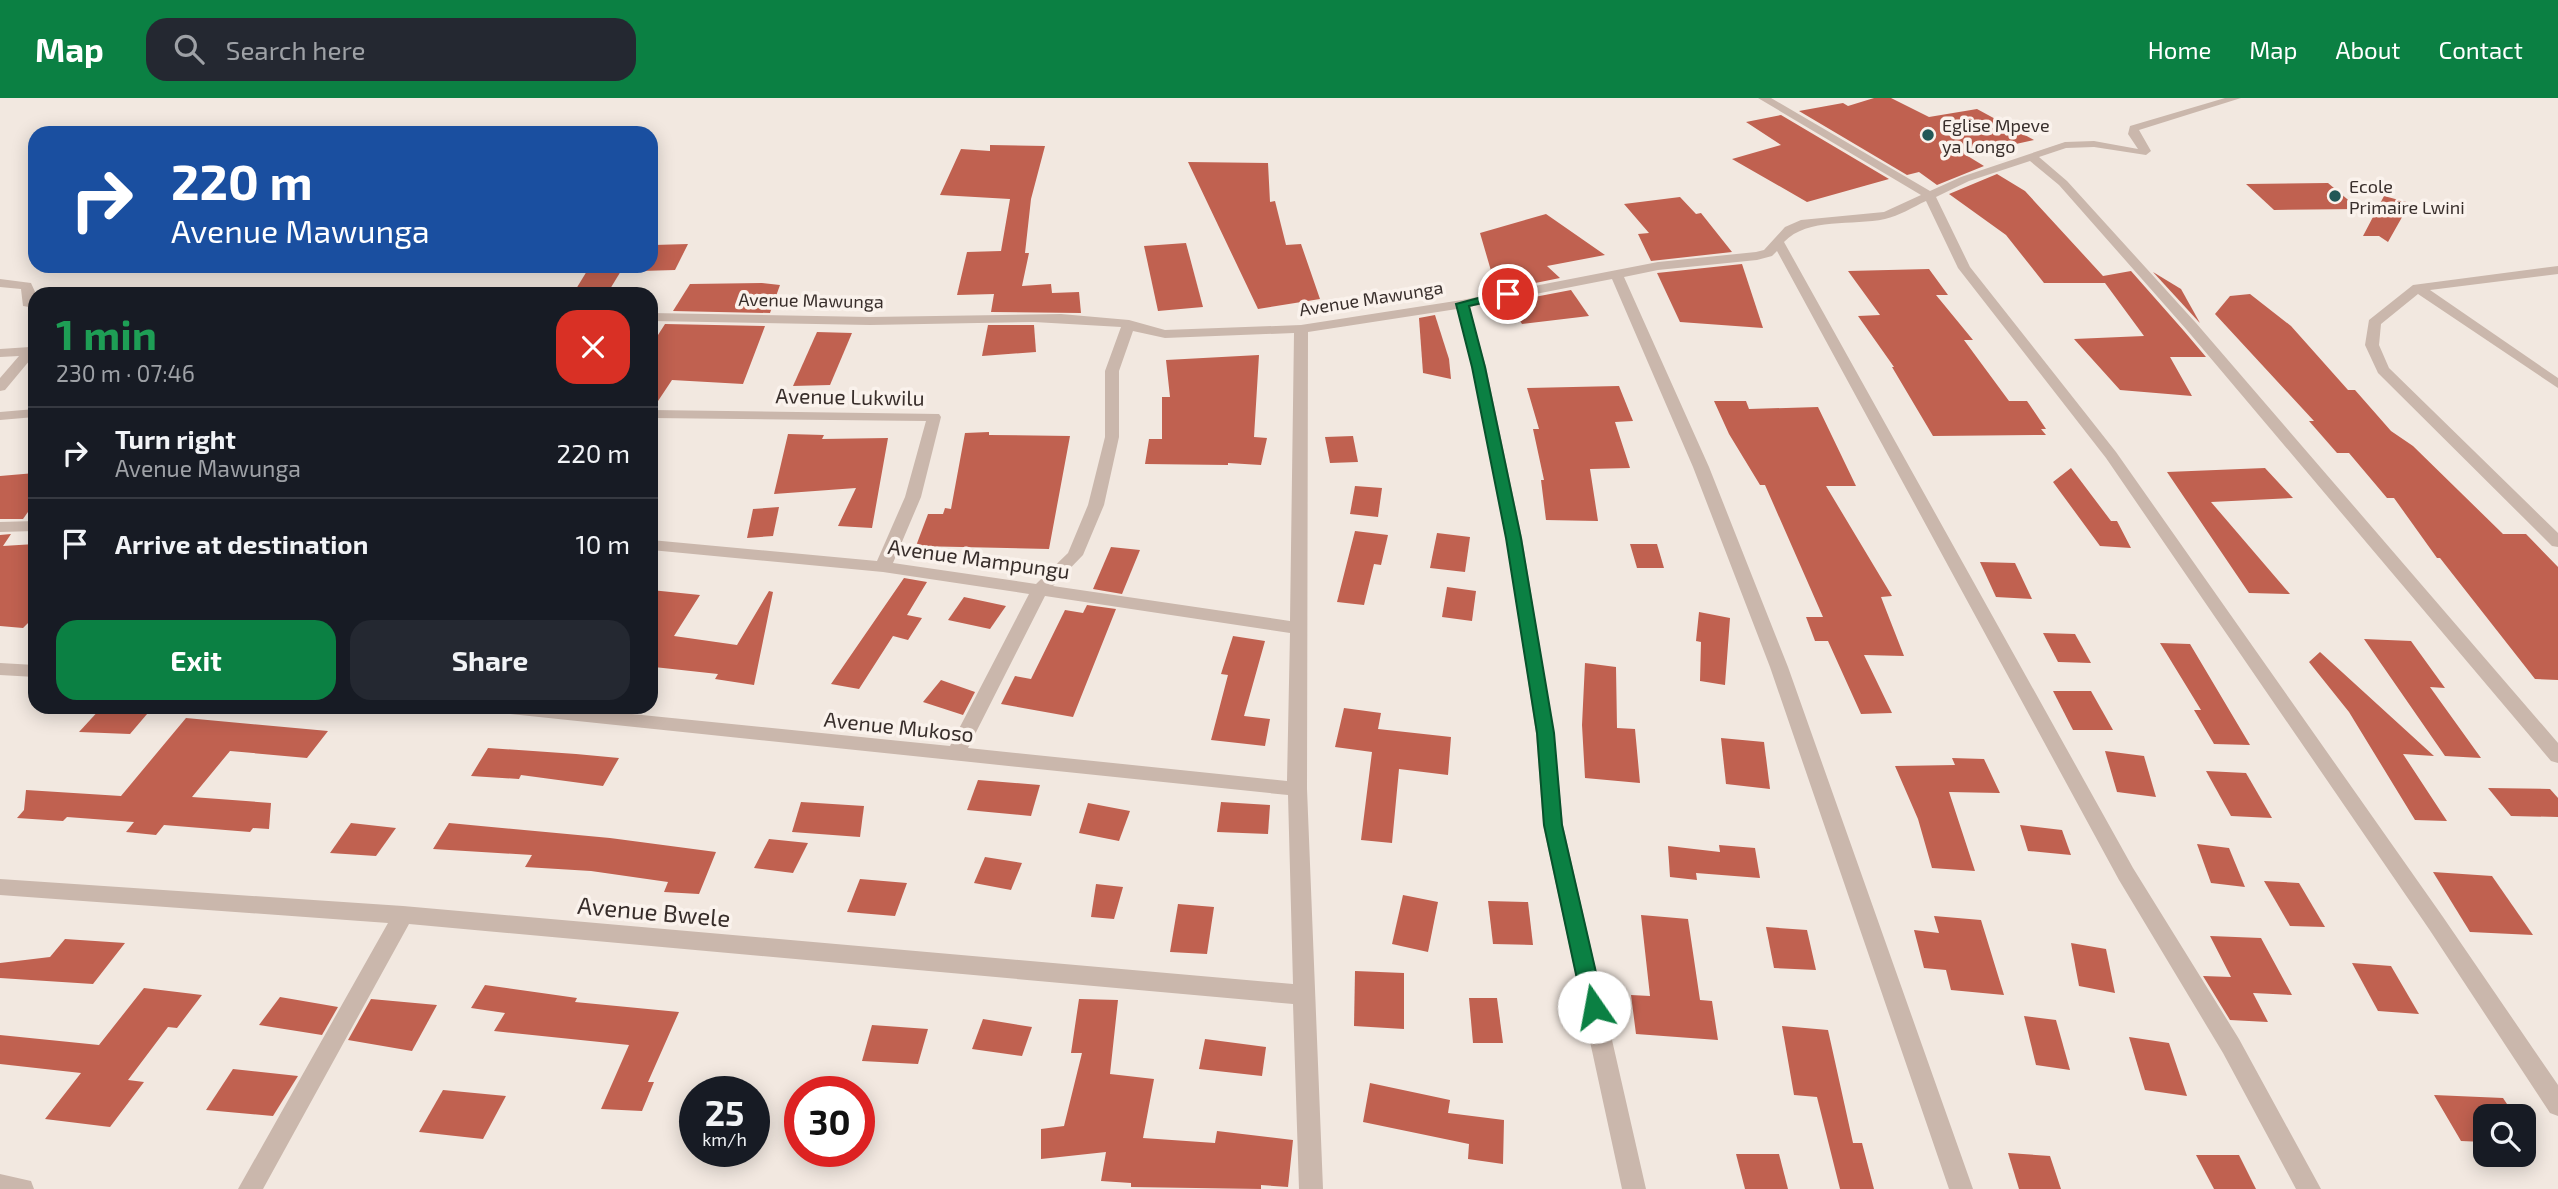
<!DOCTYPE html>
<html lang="en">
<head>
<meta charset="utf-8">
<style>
	body { margin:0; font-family:"Exo 2",sans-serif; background:#242831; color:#f1f3f6; height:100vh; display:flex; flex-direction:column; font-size:26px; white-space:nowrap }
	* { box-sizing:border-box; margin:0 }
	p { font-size:23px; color:#9ea1a6 }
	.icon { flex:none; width:38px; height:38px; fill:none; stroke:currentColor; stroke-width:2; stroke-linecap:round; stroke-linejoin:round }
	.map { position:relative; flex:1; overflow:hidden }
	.drawer { position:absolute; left:28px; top:189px; width:630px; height:427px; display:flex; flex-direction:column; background:#171b24; border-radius:21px; box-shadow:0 4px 18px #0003 }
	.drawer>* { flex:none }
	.guide { position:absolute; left:28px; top:28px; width:630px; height:147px; border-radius:21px; box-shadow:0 4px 18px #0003; background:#1a4fa0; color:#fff; overflow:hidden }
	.fabs { position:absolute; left:2473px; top:1006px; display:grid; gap:14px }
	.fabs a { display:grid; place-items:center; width:63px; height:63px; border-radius:14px; background:#171b24; box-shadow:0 4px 18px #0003; font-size:35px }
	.speed { position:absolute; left:679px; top:978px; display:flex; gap:14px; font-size:35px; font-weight:700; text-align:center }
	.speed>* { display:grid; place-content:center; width:91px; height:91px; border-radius:50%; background:#171b24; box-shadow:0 4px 18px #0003; line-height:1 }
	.speed small { font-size:18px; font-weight:400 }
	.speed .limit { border:10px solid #d22; background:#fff; color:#111 }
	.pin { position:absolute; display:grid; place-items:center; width:60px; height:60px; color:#fff; margin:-30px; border:4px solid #fff; border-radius:50%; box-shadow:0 2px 7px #0007 }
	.me { position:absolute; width:77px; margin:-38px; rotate:348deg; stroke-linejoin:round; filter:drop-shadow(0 0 5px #0008) }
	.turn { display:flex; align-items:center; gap:24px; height:147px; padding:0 28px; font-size:32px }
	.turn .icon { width:91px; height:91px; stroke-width:2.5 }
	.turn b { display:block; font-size:49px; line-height:60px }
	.round { display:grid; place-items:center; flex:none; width:74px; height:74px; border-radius:21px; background:#242831 }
	.headline { display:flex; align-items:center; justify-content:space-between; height:119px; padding:0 28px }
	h1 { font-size:42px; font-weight:700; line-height:52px; color:#1e9e55 }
	.button { display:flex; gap:14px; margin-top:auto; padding:14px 28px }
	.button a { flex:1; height:80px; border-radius:21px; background:#0b8043; color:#fff; font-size:28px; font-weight:700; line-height:80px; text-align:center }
	.button a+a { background:#242831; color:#f1f3f6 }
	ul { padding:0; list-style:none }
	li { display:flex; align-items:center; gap:21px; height:91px; padding:0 28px; border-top:2px solid #363941 }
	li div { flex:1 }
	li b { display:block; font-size:26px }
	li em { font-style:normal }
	header { display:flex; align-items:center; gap:42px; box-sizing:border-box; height:98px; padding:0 35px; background:#0b8043; color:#fff }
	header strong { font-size:33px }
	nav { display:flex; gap:38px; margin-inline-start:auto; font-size:24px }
	.search { width:490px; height:63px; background:#242831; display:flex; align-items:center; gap:18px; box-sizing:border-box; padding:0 24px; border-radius:21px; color:#9ea1a6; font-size:26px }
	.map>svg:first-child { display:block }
	.building { fill:#c06150 }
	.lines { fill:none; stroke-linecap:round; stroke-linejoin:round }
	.minor { fill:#cab7ac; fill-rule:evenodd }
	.route { fill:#0b8043; stroke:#07532c; stroke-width:2 }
	.poi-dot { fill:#225857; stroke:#faf2ec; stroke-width:2.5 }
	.labels { text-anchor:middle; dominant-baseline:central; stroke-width:7; stroke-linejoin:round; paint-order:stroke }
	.far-poi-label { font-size:18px; fill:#382e2b; stroke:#faf2ec; text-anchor:start }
	.far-street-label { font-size:18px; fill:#382e2b; stroke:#faf2ec }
	.street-label { font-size:21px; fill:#382e2b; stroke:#faf2ec }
	.near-street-label { font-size:24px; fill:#382e2b; stroke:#faf2ec }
</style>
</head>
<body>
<header>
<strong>Map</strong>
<div class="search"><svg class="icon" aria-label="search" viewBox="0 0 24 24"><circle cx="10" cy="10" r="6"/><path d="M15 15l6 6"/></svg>Search here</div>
<nav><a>Home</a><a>Map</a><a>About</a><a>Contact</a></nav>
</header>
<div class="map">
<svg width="2558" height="1091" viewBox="0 0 2558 1091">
	<rect width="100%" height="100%" fill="#f2e8e0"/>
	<g class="building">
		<polygon points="1874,0 1891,0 1929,19 1977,11 2034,42 1966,57 1984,68 1937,87 1919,74 1907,77 1799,13 1843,5 1848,8"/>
		<polygon points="1781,17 1889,81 1807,104 1732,61 1781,47 1746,24"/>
		<polygon points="990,47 1045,48 1031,101 1025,155 1029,155 1022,188 1051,186 1052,195 1079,194 1081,215 991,214 994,196 957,197 967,154 1001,153 1010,101 940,97 961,51 990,53"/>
		<polygon points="1188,64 1268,65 1270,104 1275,103 1286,147 1301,146 1320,201 1258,211"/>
		<polygon points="1997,76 2025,93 2103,178 2131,173 2184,233 2206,259 2170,259 2192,298 2120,292 2074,241 2144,238 2105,185 2044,185 2006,137 1949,96"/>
		<polygon points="2328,85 2359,111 2274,112 2246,86"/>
		<polygon points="2384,98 2410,105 2388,144 2379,138 2363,138"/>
		<polygon points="1680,99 1696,116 1701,115 1732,154 1651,163 1638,136 1649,135 1624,106"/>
		<polygon points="1546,116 1605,157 1547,168 1560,180 1500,192 1494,183 1480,135"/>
		<polygon points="1186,145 1203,209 1158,213 1144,148"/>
		<polygon points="688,146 675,172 640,173 642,168 651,168 651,152 654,147"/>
		<polygon points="1742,166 1763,230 1680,224 1657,175"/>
		<polygon points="590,168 624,168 607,196 573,196"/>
		<polygon points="1929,171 1948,197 1936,197 1973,242 1964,242 2009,303 2027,303 2046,331 2041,331 2046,337 1933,338 1892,269 1894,269 1858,218 1880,217 1848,173"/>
		<polygon points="2153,174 2181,191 2200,225 2198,223"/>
		<polygon points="762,185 780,187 770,215 673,213 690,186"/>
		<polygon points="1571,192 1589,218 1522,226 1508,204"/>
		<polygon points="2250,196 2291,228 2348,292 2355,292 2391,333 2413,348 2503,436 2526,436 2558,469 2558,582 2535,581 2440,460 2437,460 2394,400 2387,400 2349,355 2337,355 2309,323 2314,323 2215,216 2230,198"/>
		<polygon points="1435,217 1449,261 1451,281 1423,275 1419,220"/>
		<polygon points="665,226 765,228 743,286 672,282 654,309 651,309 651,248"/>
		<polygon points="988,227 1034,227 1036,254 982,258"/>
		<polygon points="817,234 852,235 830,287 793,288"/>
		<polygon points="1259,257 1254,339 1267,340 1261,367 1228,365 1228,367 1145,366 1149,341 1162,341 1162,299 1170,299 1166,262"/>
		<polygon points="1619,288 1633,323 1615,324 1630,370 1590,371 1598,423 1546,422 1541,382 1544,382 1533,331 1539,331 1527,290"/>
		<polygon points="1714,303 1746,303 1749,311 1818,309 1856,388 1826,388 1892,498 1881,499 1904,558 1864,557 1892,615 1861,616 1828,543 1815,543 1806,519 1823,519 1765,387 1760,387 1729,336"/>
		<polygon points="989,334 989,337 1070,338 1049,451 916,448 928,416 943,416 945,410 951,411 965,335"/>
		<polygon points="788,336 824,337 822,341 888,340 872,430 838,428 856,390 774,396"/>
		<polygon points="1353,338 1358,364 1330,365 1325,339"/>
		<polygon points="2071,370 2111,423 2117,423 2131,450 2100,448 2053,384"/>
		<polygon points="2265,370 2293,400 2211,404 2290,496 2249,495 2167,374"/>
		<polygon points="35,375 35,404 23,421 0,421 0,378"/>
		<polygon points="1355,388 1382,390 1378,419 1350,416"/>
		<polygon points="779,409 773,438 747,440 753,411"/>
		<polygon points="1355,433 1388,437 1381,467 1374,466 1364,507 1337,504"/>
		<polygon points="1437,435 1470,439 1465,474 1430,470"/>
		<polygon points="11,436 3,448 35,446 35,518 23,530 0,528 0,437"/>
		<polygon points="1630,446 1657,446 1664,470 1637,470"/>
		<polygon points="1111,449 1140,452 1122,496 1093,491"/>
		<polygon points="1980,464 2015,465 2032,501 1996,499"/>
		<polygon points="904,480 927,484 907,517 922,520 908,542 893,538 859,591 831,586"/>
		<polygon points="1447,489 1476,493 1472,523 1442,519"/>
		<polygon points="651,492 700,497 674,538 737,547 769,493 773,494 754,587 715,581 718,576 654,569 651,574"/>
		<polygon points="964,499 1006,508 990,531 948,522"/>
		<polygon points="1087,507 1116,511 1073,619 1001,606 1015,578 1031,581 1065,512 1083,515"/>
		<polygon points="1699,514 1730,520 1725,587 1700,583 1701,544 1696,543"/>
		<polygon points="2043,535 2075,536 2091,565 2058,564"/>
		<polygon points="1233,538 1265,543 1244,618 1270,621 1265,648 1211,642 1228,577 1221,576"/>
		<polygon points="2364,541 2411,543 2445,590 2430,589 2481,660 2445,658"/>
		<polygon points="2160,545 2190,546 2250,647 2214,646 2194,612 2201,612"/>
		<polygon points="2320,554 2434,658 2403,656 2447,723 2415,722 2349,614 2309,564"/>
		<polygon points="1585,565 1616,569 1617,630 1635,631 1640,685 1585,680 1582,627"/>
		<polygon points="941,582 975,594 963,617 923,604"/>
		<polygon points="2053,593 2091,593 2113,632 2073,632"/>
		<polygon points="102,609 153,609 130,636 79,634"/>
		<polygon points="1344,610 1381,615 1378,631 1451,639 1448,677 1399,671 1392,745 1361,742 1372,654 1335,649"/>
		<polygon points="186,620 328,633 307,660 230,653 192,699 271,705 269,731 253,730 250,734 164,727 156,737 126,734 134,724 67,719 63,723 17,720 24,712 26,692 121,698"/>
		<polygon points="1721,640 1764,644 1770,691 1726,686"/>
		<polygon points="488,650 576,656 619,660 603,688 521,677 519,681 471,678"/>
		<polygon points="2105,653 2144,658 2156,699 2117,694"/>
		<polygon points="1952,660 1984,661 2000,695 1949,694 1975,773 1932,770 1918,721 1895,668 1955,667"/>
		<polygon points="2206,673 2246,675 2272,720 2231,718"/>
		<polygon points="978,682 1040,687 1031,718 967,712"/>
		<polygon points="2488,690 2550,691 2558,700 2558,719 2511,718"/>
		<polygon points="801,704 864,708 860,739 792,734"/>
		<polygon points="1221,704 1270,707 1268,736 1217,734"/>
		<polygon points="1088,705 1130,713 1119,743 1079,735"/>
		<polygon points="351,725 396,730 376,758 330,755"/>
		<polygon points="449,725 610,740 716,754 699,796 664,794 668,784 591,773 525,769 532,757 433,751"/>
		<polygon points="2020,727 2062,732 2071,757 2028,753"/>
		<polygon points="769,741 808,745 793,775 754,770"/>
		<polygon points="2197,746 2229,750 2245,789 2211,785"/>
		<polygon points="1719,747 1755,750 1760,780 1696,775 1697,782 1670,779 1668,748 1720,754"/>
		<polygon points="985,759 1022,765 1011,792 974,785"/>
		<polygon points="2433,774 2492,778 2533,837 2470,834"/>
		<polygon points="860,781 907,785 895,818 847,814"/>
		<polygon points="2264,783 2299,785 2325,829 2290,828"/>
		<polygon points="1096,786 1123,789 1114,821 1091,819"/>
		<polygon points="1403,797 1438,804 1428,854 1392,846"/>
		<polygon points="1488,803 1528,804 1533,847 1493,846"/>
		<polygon points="1178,806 1214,809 1207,856 1170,854"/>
		<polygon points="1641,817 1688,821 1700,902 1712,903 1718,942 1636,936 1631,897 1650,898"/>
		<polygon points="1934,818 1981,822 2004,897 1951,892 1946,872 1924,870 1914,832 1939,835"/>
		<polygon points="1766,829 1807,832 1816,872 1774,870"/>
		<polygon points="2210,838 2261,840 2292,897 2253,895 2268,924 2230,922 2203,878 2231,879"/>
		<polygon points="65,841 125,845 93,886 0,880 0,865 50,859"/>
		<polygon points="2071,845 2106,851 2115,895 2079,888"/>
		<polygon points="2352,865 2391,868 2419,916 2378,913"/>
		<polygon points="1355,873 1404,875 1404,931 1354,928"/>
		<polygon points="485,887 577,900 575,904 679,914 648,984 654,984 642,1013 601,1011 629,947 494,933 505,915 471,910"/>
		<polygon points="144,890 202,897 177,930 168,929 128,982 144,984 110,1029 45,1021 81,975 0,966 0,937 99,947"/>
		<polygon points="280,899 338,909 322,937 259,927"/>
		<polygon points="1469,900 1497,900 1503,945 1473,945"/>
		<polygon points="371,901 437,907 412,953 348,942"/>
		<polygon points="1079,901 1118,902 1110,976 1154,981 1143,1040 1215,1045 1217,1033 1293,1042 1288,1089 1261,1087 1261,1091 1131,1089 1131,1085 1101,1083 1106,1054 1041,1061 1041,1031 1064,1028 1082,955 1071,955"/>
		<polygon points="2024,918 2056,922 2070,972 2036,967"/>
		<polygon points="983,921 1032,929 1022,958 972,951"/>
		<polygon points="872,927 928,931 918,966 862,963"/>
		<polygon points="1782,928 1828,932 1853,1045 1862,1045 1874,1091 1840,1091 1817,999 1794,997"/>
		<polygon points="2129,939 2169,945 2187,998 2145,992"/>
		<polygon points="1205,941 1266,949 1262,978 1199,971"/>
		<polygon points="233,971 298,978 273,1018 206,1012"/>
		<polygon points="1370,985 1450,1002 1448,1015 1504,1022 1503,1066 1468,1061 1469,1046 1363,1024"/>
		<polygon points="443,992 506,998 483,1041 419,1034"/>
		<polygon points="2434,997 2503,1000 2515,1018 2485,1018 2485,1044 2461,1043"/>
		<polygon points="2008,1055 2050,1058 2061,1091 2019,1091"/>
		<polygon points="1736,1056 1779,1056 1788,1091 1745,1091"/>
		<polygon points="2196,1057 2239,1057 2256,1091 2214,1091"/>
	</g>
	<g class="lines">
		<g class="minor">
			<path d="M1758 0H1771L1930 93 1961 79 2065 44 2094 43 2138 51 2128 36 2130 28 2225 0H2241L2139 32 2151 53 2146 57 2094 49 2066 50 2039 59 2067 83 2196 225 2558 645V665L2551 663 2186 231 2059 87 2030 63 1969 83 1936 99 1970 169 2116 354 2443 819 2558 987V1018L2550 1015 2429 831 2106 360 1958 170 1926 103C1913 109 1899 118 1885 121 1853 128 1808 119 1784 144L2133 770 2239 941 2321 1091H2296L2223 955 2119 782 1777 153 1772 158 1757 162 1658 172 1624 179 1709 369 1788 569 1973 1091H1949L1770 569 1693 369 1612 181 1469 209 1486 269 1522 440 1554 635 1563 727 1646 1091H1622L1543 727 1536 635 1506 440 1472 269 1457 211 1308 234 1307 691 1323 1091H1299L1293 906 409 826 263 1091H238L388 825 0 797V781L403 808 1293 886 1288 697 490 614 487 609H562L950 648 1029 496 883 474 651 452V442L877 463 905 399 926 323 651 320V312L939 316 941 319 921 399 893 465 1036 486 1068 455 1088 407 1105 339V273L1121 229 1034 224 870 227 651 223V215L870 219 1061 216 1129 222 1165 232 1301 227 1462 202 1658 164 1756 154 1764 152 1785 129 1801 122 1884 114 1921 97ZM1133 233 1165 240 1294 235 1290 523 1053 488 1083 457 1104 407 1119 339V273ZM1045 498 1290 535 1287 683 968 650Z"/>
			<polygon points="2558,168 2558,176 2430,192 2558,280 2558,290 2418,196 2381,226 2379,247 2389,270 2558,435 2558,449 2552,448 2378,275 2365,247 2369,222 2413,187"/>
			<polygon points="0,181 31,185 36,196 35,210 23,208 21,191 0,189"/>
			<polygon points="30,249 35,250 35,256 5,292 0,293 0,280 19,258 0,259 0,251"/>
			<polygon points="35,311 35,319 0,322 0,314"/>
			<polygon points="35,423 35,433 0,434 0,424"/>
			<polygon points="0,565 35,567 35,579 0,577"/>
			<polygon points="0,1076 31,1083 34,1091 0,1091"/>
		</g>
	</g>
	<polygon class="route" points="1508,192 1514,196 1513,198 1469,208 1485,269 1521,440 1554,635 1562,727 1604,909 1601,915 1594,918 1586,915 1583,909 1544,727 1537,635 1506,440 1472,269 1456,206"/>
	<g class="poi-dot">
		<circle cx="1928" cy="37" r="7"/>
		<circle cx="2335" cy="98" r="7"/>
	</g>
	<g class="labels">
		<g class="far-poi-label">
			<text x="1942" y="27">Eglise Mpeve<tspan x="1942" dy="21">ya Longo</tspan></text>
			<text x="2349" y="88">Ecole<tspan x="2349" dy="21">Primaire Lwini</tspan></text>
		</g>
		<g class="far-street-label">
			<text transform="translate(1371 200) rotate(-9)">Avenue Mawunga</text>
			<text transform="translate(811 202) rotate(1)">Avenue Mawunga</text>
		</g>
		<g class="street-label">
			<text transform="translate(850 298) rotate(1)">Avenue Lukwilu</text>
			<text transform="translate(979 460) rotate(8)">Avenue Mampungu</text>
			<text transform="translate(899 628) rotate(6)">Avenue Mukoso</text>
		</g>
		<g class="near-street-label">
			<text transform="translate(654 813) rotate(5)">Avenue Bwele</text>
		</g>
	</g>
</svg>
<div class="fabs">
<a><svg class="icon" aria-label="search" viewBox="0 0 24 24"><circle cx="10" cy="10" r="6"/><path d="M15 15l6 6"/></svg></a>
</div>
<div class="speed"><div>25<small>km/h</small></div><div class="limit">30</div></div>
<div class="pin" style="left:1508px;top:196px;background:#d93025"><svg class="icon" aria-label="arrive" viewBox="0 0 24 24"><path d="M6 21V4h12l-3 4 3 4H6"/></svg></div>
<svg class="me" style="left:1594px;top:909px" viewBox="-20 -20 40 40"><circle r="19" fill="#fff"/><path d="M0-13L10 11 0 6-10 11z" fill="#0b8043"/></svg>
<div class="guide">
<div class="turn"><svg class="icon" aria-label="right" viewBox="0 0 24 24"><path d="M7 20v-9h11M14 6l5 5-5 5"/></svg><div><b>220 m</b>Avenue Mawunga</div></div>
</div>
<section class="drawer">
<div class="headline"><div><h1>1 min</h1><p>230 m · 07:46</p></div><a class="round" style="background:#d93025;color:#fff"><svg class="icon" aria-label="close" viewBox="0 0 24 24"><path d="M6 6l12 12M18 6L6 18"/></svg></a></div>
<ul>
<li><svg class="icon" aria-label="right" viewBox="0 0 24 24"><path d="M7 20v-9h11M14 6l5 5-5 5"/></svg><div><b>Turn right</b><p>Avenue Mawunga</p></div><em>220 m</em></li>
<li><svg class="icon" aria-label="arrive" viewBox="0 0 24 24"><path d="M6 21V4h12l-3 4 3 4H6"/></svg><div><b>Arrive at destination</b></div><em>10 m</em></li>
</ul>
<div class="button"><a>Exit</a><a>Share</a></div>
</section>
</div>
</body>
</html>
